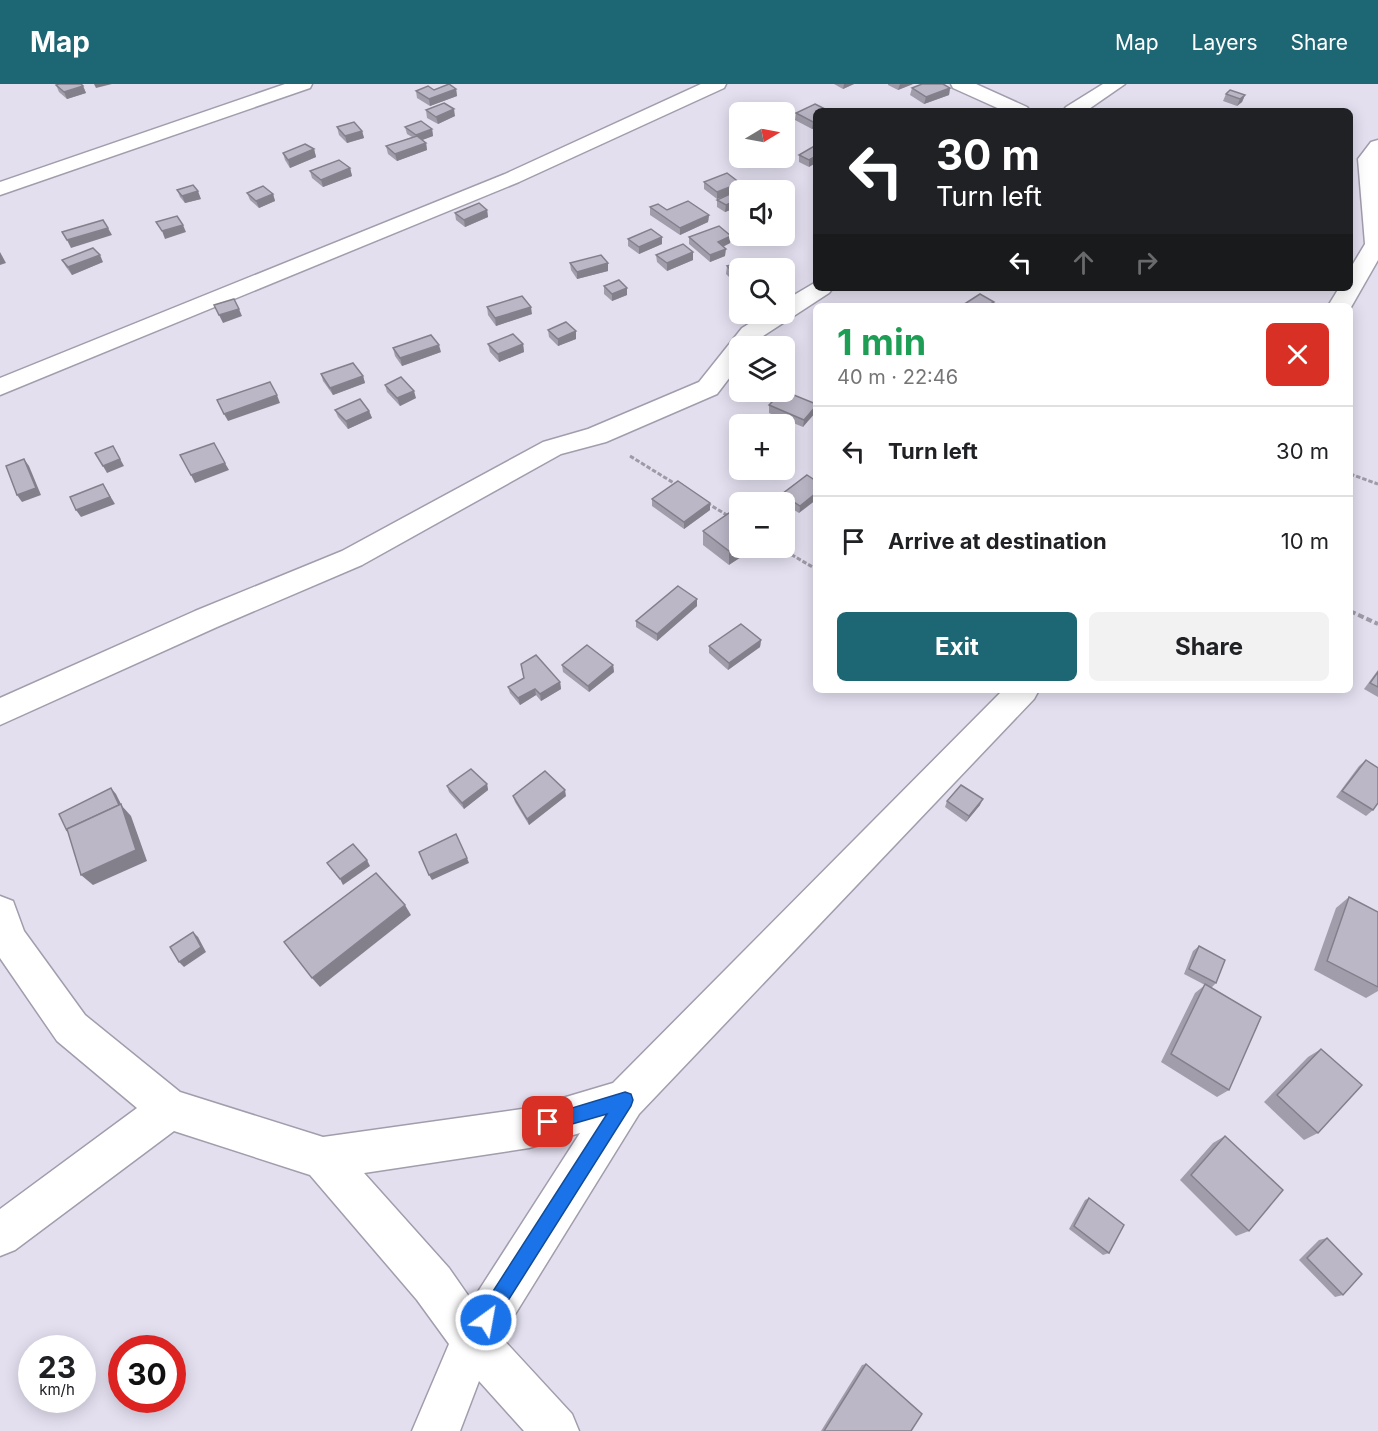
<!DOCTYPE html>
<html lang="en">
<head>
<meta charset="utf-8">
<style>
	body { margin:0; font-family:Inter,sans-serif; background:#f2f2f2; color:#202124; height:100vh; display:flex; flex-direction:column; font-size:22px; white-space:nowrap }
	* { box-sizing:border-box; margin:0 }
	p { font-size:20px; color:#757577 }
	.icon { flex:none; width:33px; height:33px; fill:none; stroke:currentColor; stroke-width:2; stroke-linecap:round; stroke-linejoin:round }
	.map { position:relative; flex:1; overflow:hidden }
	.panel { position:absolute; left:813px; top:219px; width:540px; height:390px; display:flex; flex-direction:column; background:#fff; border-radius:9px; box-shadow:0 3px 15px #0003 }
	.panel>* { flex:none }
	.top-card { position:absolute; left:813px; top:24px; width:540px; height:183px; border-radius:9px; box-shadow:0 3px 15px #0003; background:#202124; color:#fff; overflow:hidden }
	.needle { width:39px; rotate:80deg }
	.fabs { position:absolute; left:729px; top:18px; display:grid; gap:12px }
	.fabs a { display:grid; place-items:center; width:66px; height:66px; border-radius:9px; background:#fff; box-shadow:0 3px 15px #0003; font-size:30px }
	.speed { position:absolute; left:18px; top:1251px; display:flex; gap:12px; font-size:30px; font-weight:700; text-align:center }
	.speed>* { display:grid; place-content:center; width:78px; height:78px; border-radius:50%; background:#fff; box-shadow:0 3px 15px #0003; line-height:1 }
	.speed small { font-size:15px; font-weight:400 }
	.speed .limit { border:9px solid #d22; background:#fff; color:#111 }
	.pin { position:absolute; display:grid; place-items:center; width:51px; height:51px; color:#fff; margin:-26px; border-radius:12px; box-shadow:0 3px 9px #0006 }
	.me { position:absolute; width:66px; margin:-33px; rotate:32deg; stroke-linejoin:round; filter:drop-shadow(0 0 4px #0008) }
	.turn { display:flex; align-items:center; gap:21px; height:126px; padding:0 24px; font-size:27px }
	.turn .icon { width:78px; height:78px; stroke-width:2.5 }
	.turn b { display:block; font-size:42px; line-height:51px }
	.lanes { display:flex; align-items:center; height:57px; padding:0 24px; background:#0003; justify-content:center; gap:30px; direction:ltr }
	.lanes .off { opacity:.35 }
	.round { display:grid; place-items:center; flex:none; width:63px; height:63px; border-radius:9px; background:#f2f2f2 }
	.overview { display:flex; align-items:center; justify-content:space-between; height:102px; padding:0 24px }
	h1 { font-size:36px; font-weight:700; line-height:45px; color:#1e9e55 }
	.primary-button { display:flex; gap:12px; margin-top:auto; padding:12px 24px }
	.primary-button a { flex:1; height:69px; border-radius:9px; background:#1d6673; color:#fff; font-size:24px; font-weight:700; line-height:69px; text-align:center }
	.primary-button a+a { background:#f2f2f2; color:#202124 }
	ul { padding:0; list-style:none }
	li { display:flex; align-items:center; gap:18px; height:90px; padding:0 24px; border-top:2px solid #e0e0e0 }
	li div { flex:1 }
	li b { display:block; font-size:22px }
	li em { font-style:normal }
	header { display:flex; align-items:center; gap:36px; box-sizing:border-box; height:84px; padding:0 30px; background:#1d6673; color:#fff }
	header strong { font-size:28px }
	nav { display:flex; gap:33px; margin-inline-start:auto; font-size:21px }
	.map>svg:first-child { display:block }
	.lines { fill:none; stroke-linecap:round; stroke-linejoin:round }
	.street-casing { stroke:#a19dac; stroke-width:3 }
	.path-far1 { stroke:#9e9ba7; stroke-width:3; stroke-dasharray:4.5 2; stroke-linecap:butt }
	.path { stroke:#9e9ba7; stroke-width:4; stroke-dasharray:6 3; stroke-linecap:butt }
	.street { fill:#fff; fill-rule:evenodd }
	.wall { fill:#a29dab }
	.shaded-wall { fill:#84808b }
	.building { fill:#bcb7c7; stroke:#84808b; stroke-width:1.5 }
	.route { fill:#1a73e8; stroke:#114b97; stroke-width:1.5 }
</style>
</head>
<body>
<header>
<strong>Map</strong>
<nav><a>Map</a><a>Layers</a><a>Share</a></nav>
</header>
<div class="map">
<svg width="1378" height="1347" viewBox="0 0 1378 1347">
	<rect width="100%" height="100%" fill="#e3dfef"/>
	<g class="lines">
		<defs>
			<g id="street">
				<polygon points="285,0 312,0 310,4 0,111 0,98"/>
				<polygon points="701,0 726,0 724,4 519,98 0,311 0,294 505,90"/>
				<polygon points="951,0 976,0 1027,23 1030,27 1004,27 953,4"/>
				<polygon points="1103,0 1125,0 1086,27 1063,27 1066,23"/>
				<polygon points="1378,56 1378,176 1350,225 1350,222 1328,222 1339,204 1350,204 1350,185 1365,160 1358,75 1371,58"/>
				<polygon points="816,198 816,204 833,204 829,209 760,254 753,262 740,262 740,280 717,310 606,358 561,370 362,481 217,543 0,641 0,614 195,527 342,467 543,358 588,345 699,298 742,244 765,230 784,230 784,217"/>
				<path d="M1003 606H1039L1034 615 639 1030 501 1253 572 1330 579 1347H524L479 1297 460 1347H412L449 1260 417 1216 310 1091 174 1047 15 1166 0 1172V1125L137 1024 57 957 0 874V812L13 817 24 847 85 931 180 1008 323 1053 529 1024 613 999ZM580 1049 472 1217 449 1184 364 1089 529 1064Z"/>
			</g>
		</defs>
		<use href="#street" class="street-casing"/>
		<g class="path-far1">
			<polyline points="630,372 677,401"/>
			<polyline points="1350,390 1378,400"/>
			<polyline points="707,419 740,439"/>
			<polyline points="780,464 816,485"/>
		</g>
		<polyline class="path" points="1350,527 1378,540"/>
		<use href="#street" class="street"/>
	</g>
	<g class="wall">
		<polygon points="834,0 854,0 843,5"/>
		<polygon points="888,0 913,0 898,6 888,1"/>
		<polygon points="56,1 83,2 86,9 67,15 59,8"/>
		<polygon points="912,4 950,4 949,11 924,20 910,11"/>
		<polygon points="456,5 457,12 430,22 417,14 416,7"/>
		<polygon points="1226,10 1245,11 1242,18 1237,22 1223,17"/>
		<polygon points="426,26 455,32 438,40 427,34"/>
		<polygon points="816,27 816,43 812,45 795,36 796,29"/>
		<polygon points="337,43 362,47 364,54 347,59 339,51"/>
		<polygon points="405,43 432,45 433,52 422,56 426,59 427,66 397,77 388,70 386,62 412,53 407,50"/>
		<polygon points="816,61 809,83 799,78 799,71"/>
		<polygon points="314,65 316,73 290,84 285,76 283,69"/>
		<polygon points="350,84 352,92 323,103 312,94 310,87"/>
		<polygon points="704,98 732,109 740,114 740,122 725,128 717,123 717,116 729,111 717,115 704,105"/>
		<polygon points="177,106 201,115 185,119 180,113"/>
		<polygon points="247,109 273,110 275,117 259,124 250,116"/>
		<polygon points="650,123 709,131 708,138 680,151 650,131"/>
		<polygon points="487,126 488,133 465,143 456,136 455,129"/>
		<polygon points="740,134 740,150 732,146 732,139"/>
		<polygon points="689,153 730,159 723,163 725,172 710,178 689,160"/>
		<polygon points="628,155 662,160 639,170 628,162"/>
		<polygon points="693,168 693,176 667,187 657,178 656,171"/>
		<polygon points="62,176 103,178 72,191 66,183"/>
		<polygon points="742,178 736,200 726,190 727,182"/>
		<polygon points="570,179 608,179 608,187 577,195 571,186"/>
		<polygon points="604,202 627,204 627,211 612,217 604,210"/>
		<polygon points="487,223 532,230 496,242 488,231"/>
		<polygon points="548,246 576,247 576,255 558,262 549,253"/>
		<polygon points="488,260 523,260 524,268 499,278 490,268"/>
		<polygon points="393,264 441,268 402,282 395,272"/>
		<polygon points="321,290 363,292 365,299 333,311 323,297"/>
		<polygon points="385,301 416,314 400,322 387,308"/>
		<polygon points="816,320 803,343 769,329 769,321"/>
		<polygon points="335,326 369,327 372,334 348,345 338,333"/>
		<polygon points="807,391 799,429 784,420 784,418 781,418 782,410"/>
		<polygon points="652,415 710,419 710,426 684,445 652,422"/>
		<polygon points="732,427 729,481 703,461 703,447"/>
		<polygon points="697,515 697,522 657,557 636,543 636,537"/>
		<polygon points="761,556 760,563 728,586 709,569 709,562"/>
		<polygon points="562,581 613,581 614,588 589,608 563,588"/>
		<polygon points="1378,586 1378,613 1364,605"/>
		<polygon points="560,598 561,605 541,617 536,611 520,621 510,609 508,603"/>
		<polygon points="1366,676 1373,726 1366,732 1336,713 1359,682"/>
		<polygon points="487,700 488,706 464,725 449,708 447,702"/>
		<polygon points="513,712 566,712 529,741 515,718"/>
		<polygon points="947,717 980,721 966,738 945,723"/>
		<polygon points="1349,813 1378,828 1378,907 1366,914 1314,886 1336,824"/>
		<polygon points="1199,862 1216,899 1211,904 1229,1006 1217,1013 1161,978 1195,909 1205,901 1184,890 1193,867"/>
		<polygon points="1321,965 1318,1049 1304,1056 1264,1018 1308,973"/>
		<polygon points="1225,1052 1249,1147 1236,1152 1180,1096 1213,1059"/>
		<polygon points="1089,1114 1109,1169 1103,1171 1069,1145 1085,1116"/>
		<polygon points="1327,1154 1343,1211 1335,1213 1299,1176 1319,1156"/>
		<polygon points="866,1280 911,1347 821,1347 862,1281"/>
	</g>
	<g class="shaded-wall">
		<polygon points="94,0 112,0 96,4"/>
		<polygon points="844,0 854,0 843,5"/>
		<polygon points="900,0 913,0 898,6"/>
		<polygon points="83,2 86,9 67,15 64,8"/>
		<polygon points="950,4 949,11 924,20 926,13"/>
		<polygon points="456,5 457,12 430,22 429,15"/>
		<polygon points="1245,11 1242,18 1237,22 1240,15"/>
		<polygon points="454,25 455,32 438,40 436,33"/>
		<polygon points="816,36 816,43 812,45 813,38"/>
		<polygon points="432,45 433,52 417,58 416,51"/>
		<polygon points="362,47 364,54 347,59 345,52"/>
		<polygon points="426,59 427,66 397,77 395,70"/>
		<polygon points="314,65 316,73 290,84 288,76"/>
		<polygon points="816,72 816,79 809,83 809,76"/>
		<polygon points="350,84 352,92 323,103 321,96"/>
		<polygon points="740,99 740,107 717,115 717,108"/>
		<polygon points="198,107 201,115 185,119 182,112"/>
		<polygon points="273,110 275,117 259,124 256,117"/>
		<polygon points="740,115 740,122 725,128 726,121"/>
		<polygon points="487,126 488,133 465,143 464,136"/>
		<polygon points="709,131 708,138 680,151 680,144"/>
		<polygon points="183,141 186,148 165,155 162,147"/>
		<polygon points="108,144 112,151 71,164 67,156"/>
		<polygon points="731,152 730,159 718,165 718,158"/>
		<polygon points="662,153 662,160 639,170 639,163"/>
		<polygon points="726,165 725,172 710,178 710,171"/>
		<polygon points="0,168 6,179 0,181"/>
		<polygon points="693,168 693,176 667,187 667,179"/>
		<polygon points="100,171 103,178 72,191 68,183"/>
		<polygon points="608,179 608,187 577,195 577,188"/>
		<polygon points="740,191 740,199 736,200 736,192"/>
		<polygon points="627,204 627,211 612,217 612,210"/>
		<polygon points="531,223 532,230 496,242 495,234"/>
		<polygon points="239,225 242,232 223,239 219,231"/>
		<polygon points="576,247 576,255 558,262 558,255"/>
		<polygon points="523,260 524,268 499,278 498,270"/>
		<polygon points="439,261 441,268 402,282 400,274"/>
		<polygon points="363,292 365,299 333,311 330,304"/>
		<polygon points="414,307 416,314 400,322 397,314"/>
		<polygon points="277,311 280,319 228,337 224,330"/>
		<polygon points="816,322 816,328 803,343 804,336"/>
		<polygon points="369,327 372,334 348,345 346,337"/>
		<polygon points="113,362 124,382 107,389 103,382"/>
		<polygon points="24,375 29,382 41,411 22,418 17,411"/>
		<polygon points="225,379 229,386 195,399 191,391"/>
		<polygon points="103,400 115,420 81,433 76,426"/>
		<polygon points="816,409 816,416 799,429 800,422"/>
		<polygon points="710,419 710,426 684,445 684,438"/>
		<polygon points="740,460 740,464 755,464 729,481 729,467"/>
		<polygon points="697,515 697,522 657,557 657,550"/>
		<polygon points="761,556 760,563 728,586 729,579"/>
		<polygon points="613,581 614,588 589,608 588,602"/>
		<polygon points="560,598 561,605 541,617 540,610"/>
		<polygon points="535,605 536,611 520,621 518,614"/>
		<polygon points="487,700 488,706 464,725 462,719"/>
		<polygon points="111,704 116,710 122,722 131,732 147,777 93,801 81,791 73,753 67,747"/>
		<polygon points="565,706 566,712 529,741 527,735"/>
		<polygon points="983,715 980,721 966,738 969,732"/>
		<polygon points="467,774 469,779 432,796 429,791"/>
		<polygon points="367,776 370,782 343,801 340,795"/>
		<polygon points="405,821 411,831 320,903 312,894"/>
		<polygon points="193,848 198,853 206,868 184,883 179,878"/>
	</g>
	<g class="building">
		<polygon points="59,0 81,0 83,2 64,8 56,1"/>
		<polygon points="449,0 456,5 429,15 416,7 428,2 434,6"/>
		<polygon points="922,0 943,0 950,4 926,13 912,4"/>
		<polygon points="1230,6 1245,11 1240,15 1226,10"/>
		<polygon points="444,19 454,25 436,33 426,26"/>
		<polygon points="815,20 829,27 816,27 816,36 813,38 796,29"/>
		<polygon points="421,37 432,45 416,51 405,43"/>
		<polygon points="354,38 362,47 345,52 337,43"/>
		<polygon points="417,52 426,59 395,70 386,62"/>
		<polygon points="305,60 314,65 288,76 283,69"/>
		<polygon points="816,61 816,72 809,76 799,71"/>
		<polygon points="339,76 350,84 321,96 310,87"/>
		<polygon points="727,89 740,99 717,108 704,98"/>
		<polygon points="193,101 198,107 182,112 177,106"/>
		<polygon points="263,102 273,110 256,117 247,109"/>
		<polygon points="732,109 740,114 740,115 726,121 717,116"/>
		<polygon points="688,117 709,131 680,144 650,123 658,120 667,126"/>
		<polygon points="479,119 487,126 464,136 455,129"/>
		<polygon points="177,132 183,141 162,147 156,138"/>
		<polygon points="740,134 740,143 732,139"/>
		<polygon points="103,136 108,144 67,156 62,148"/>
		<polygon points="719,142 731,152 718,158 726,165 710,171 689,153"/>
		<polygon points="651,145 662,153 639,163 628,155"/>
		<polygon points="683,160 693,168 667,179 656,171"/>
		<polygon points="93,164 100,171 68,183 62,176"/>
		<polygon points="601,171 608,179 577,188 570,179"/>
		<polygon points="742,178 749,184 740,184 740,191 736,192 727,182"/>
		<polygon points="619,196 627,204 612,210 604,202"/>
		<polygon points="980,210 994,218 987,222 972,222 966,219"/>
		<polygon points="522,212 531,223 495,234 487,223"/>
		<polygon points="234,215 239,225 219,231 214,221"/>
		<polygon points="566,238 576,247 558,255 548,246"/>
		<polygon points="513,250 523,260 498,270 488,260"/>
		<polygon points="431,251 439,261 400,274 393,264"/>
		<polygon points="353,279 363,292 330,304 321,290"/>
		<polygon points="401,293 414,307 397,314 385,301"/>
		<polygon points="270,298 277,311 224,330 217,316"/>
		<polygon points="784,307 816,320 816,322 804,336 769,321 782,308"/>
		<polygon points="360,315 369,327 346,337 335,326"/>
		<polygon points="214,359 225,379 191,391 180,371"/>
		<polygon points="113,362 120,375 103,382 95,369"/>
		<polygon points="24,375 36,404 17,411 6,382"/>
		<polygon points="807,391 816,397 816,409 800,422 782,410"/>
		<polygon points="678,397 710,419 684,438 652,415"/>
		<polygon points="103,400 110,413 76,426 70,413"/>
		<polygon points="732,427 740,433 740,460 729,467 703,447"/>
		<polygon points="678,502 697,515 657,550 636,537"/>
		<polygon points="741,540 761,556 729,579 709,562"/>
		<polygon points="587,561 613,581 588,602 562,581"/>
		<polygon points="536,571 560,598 540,610 535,605 518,614 508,603 524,594 521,580"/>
		<polygon points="1378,588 1378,603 1370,599"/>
		<polygon points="1366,676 1378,684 1378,719 1373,726 1342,707"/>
		<polygon points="471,685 487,700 462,719 447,702"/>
		<polygon points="545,687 565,706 527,735 513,712"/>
		<polygon points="961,701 983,715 969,732 947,717"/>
		<polygon points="111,704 119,721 67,745 67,747 59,730"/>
		<polygon points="121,720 136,766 81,791 67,745"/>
		<polygon points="456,750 467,774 429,791 419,768"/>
		<polygon points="353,760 367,776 340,795 327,779"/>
		<polygon points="376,789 405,821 312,894 284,858"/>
		<polygon points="1349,813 1378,828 1378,903 1327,877"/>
		<polygon points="193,848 201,863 179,878 170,863"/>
		<polygon points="1199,862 1225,876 1216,899 1189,885"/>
		<polygon points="1205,900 1261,933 1229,1006 1171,970"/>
		<polygon points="1321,965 1362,1001 1318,1049 1277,1011"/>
		<polygon points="1225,1052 1283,1106 1249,1147 1191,1091"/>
		<polygon points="1089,1114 1124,1141 1109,1169 1074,1142"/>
		<polygon points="1327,1154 1362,1190 1343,1211 1307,1174"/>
		<polygon points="866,1280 922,1330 911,1347 824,1347"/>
	</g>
	<polygon class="route" points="625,1008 631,1010 633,1016 631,1022 492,1242 486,1245 479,1242 476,1236 479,1229 607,1030 548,1047 542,1044 540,1038 542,1033"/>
</svg>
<div class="fabs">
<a><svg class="needle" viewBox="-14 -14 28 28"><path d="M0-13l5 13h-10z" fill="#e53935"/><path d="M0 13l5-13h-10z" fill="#757577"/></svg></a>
<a><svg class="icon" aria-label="sound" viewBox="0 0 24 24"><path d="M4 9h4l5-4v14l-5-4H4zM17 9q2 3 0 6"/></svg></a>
<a><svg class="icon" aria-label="search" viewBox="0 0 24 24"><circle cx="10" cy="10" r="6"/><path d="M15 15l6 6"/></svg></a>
<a><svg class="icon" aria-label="layers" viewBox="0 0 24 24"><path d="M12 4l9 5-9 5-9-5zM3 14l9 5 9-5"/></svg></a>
<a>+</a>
<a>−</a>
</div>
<div class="speed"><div>23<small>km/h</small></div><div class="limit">30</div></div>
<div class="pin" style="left:548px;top:1038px;background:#d93025"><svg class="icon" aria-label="arrive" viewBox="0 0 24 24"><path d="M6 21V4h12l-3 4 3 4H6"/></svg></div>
<svg class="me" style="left:486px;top:1236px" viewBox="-20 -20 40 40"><circle r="17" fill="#1a73e8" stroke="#fff" stroke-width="3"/><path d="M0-11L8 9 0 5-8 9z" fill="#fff"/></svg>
<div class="top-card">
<div class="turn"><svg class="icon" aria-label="left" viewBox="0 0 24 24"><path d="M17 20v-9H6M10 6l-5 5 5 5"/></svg><div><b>30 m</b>Turn left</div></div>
<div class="lanes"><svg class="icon" aria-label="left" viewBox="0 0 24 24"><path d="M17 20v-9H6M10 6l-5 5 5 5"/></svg><svg class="icon off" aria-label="ahead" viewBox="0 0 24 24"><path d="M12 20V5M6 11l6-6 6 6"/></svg><svg class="icon off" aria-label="right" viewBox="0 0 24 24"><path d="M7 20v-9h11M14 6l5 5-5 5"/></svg></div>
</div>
<section class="panel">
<div class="overview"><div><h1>1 min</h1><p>40 m · 22:46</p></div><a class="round" style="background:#d93025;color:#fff"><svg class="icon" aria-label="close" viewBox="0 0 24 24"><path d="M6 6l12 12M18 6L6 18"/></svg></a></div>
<ul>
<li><svg class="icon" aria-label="left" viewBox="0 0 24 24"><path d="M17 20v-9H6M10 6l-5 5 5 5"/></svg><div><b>Turn left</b></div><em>30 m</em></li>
<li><svg class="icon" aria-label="arrive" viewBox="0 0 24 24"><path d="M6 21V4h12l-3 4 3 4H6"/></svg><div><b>Arrive at destination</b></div><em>10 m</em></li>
</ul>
<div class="primary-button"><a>Exit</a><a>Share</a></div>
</section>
</div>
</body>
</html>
